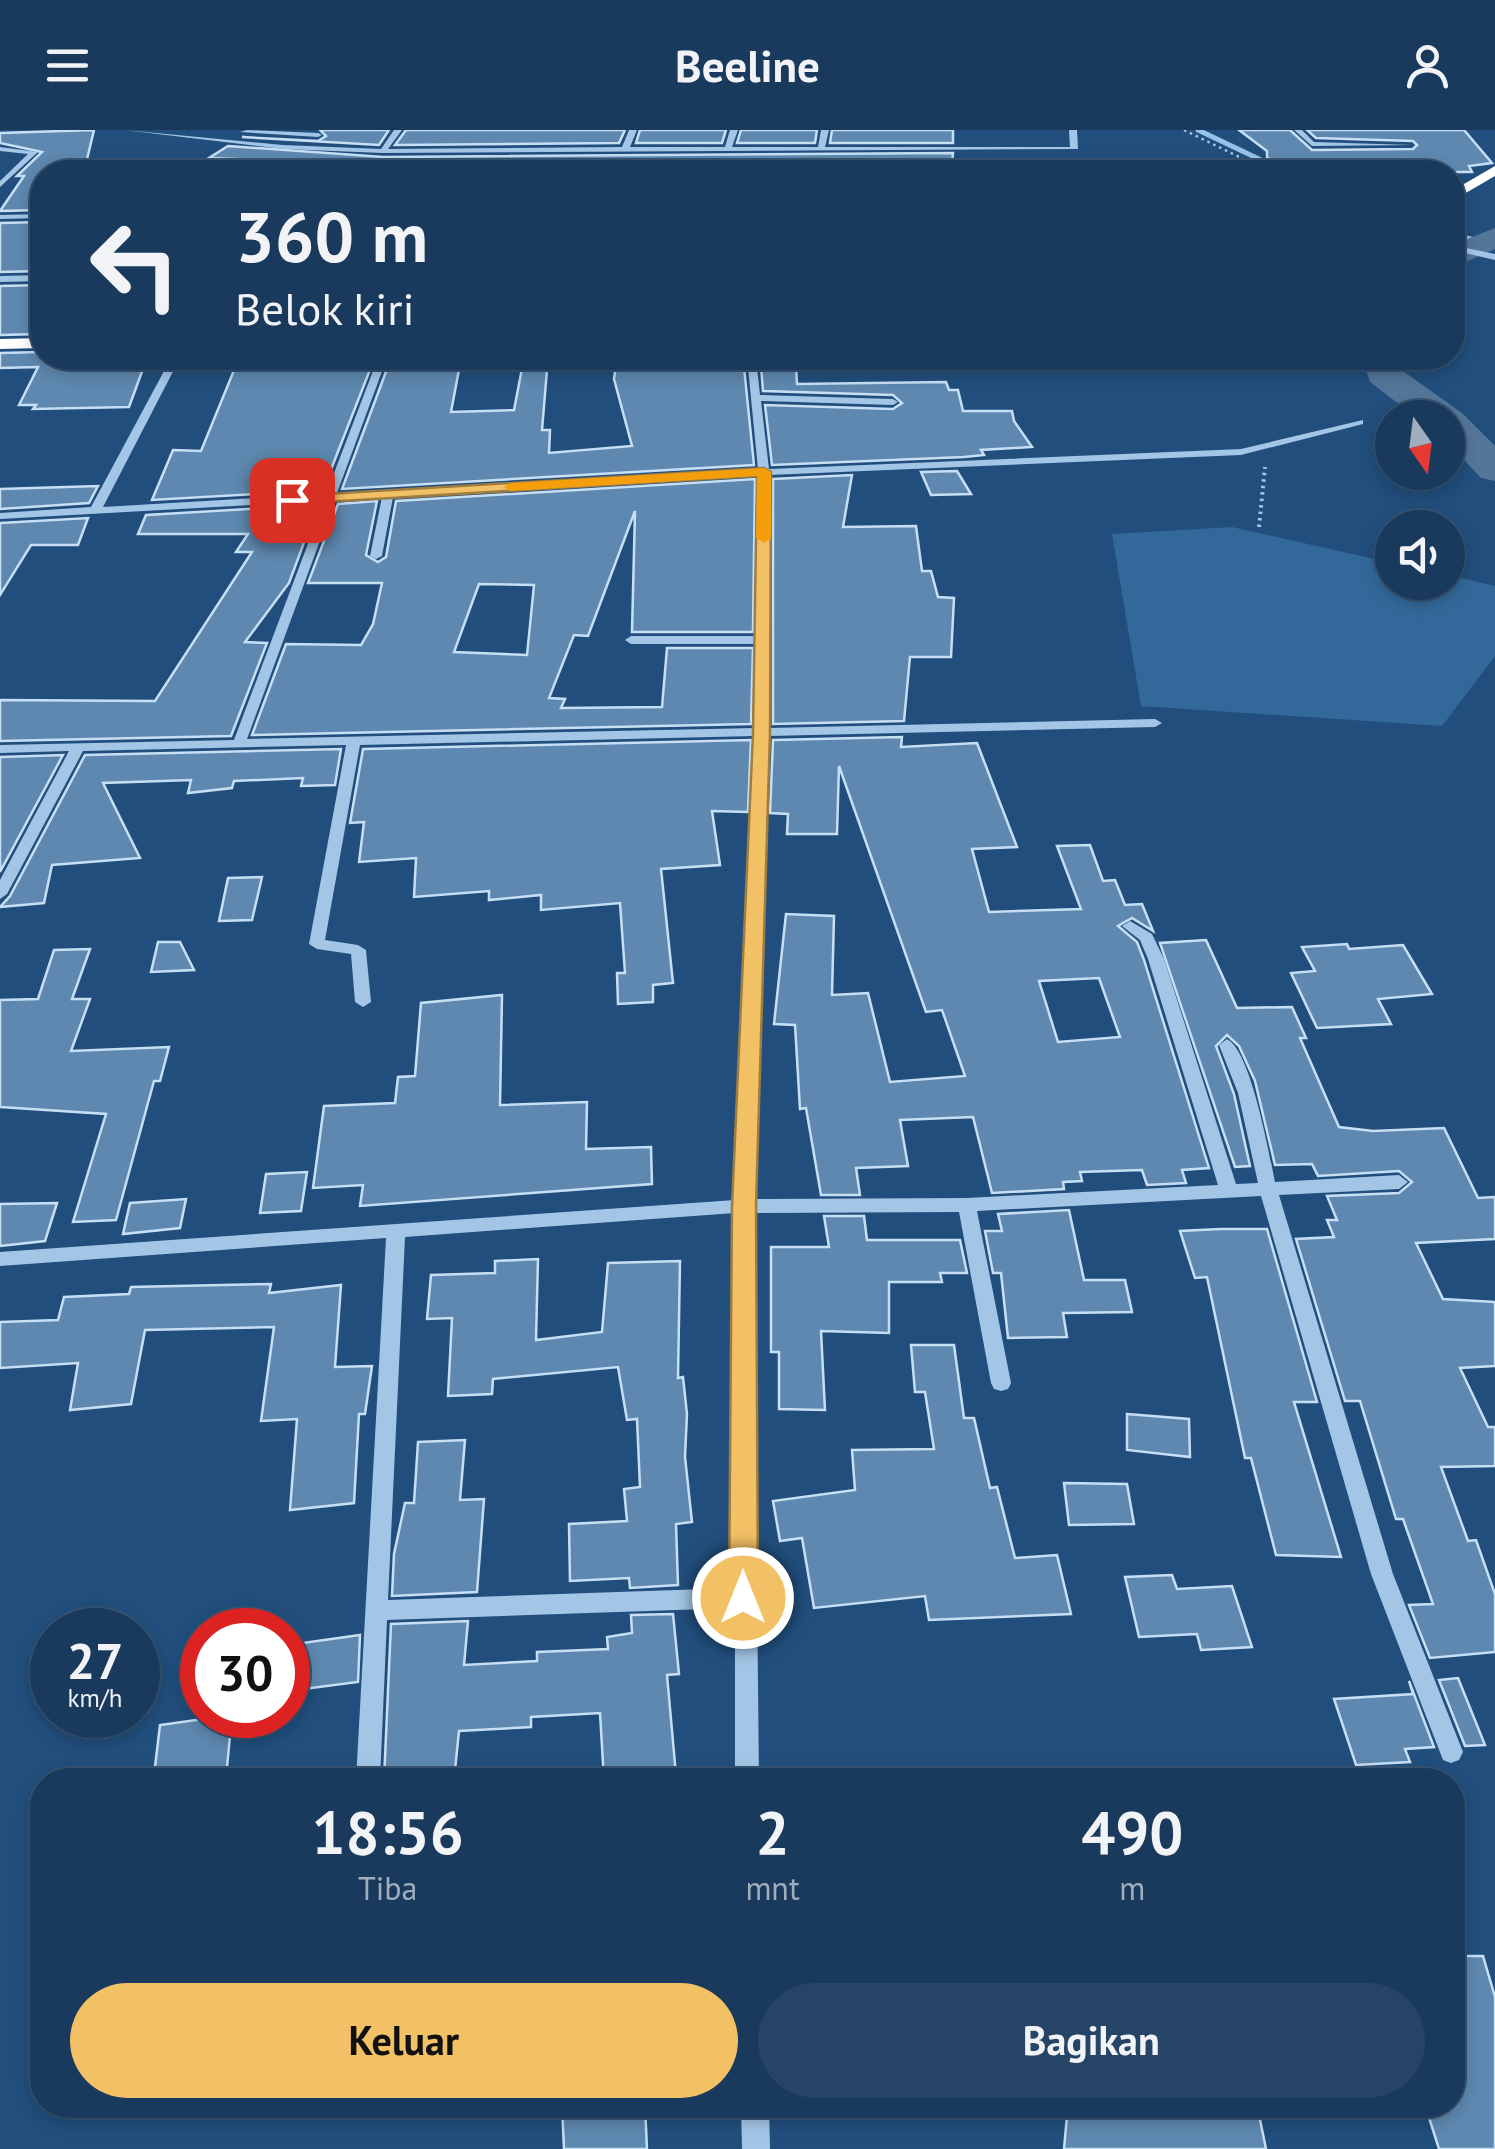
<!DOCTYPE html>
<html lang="id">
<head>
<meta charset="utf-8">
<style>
	body { margin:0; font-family:"PT Sans",sans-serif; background:#264566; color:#f1f3f6; height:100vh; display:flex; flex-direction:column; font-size:38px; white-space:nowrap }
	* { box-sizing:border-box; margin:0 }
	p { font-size:32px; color:#9fadbc }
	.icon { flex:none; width:55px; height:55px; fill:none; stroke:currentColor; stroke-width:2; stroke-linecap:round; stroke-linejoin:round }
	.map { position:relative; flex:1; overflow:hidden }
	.side { position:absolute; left:30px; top:1638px; width:1435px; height:350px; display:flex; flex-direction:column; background:#193a5d; border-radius:40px; box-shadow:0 5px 15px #0003,0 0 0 2px #375472 }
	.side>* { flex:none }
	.guide { position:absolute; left:30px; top:30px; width:1435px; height:210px; border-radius:40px; box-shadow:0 5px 15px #0003,0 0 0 2px #375472; background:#193a5d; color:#f1f3f6; overflow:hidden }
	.needle { width:65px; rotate:166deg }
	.buttons { position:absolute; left:1375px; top:270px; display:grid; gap:20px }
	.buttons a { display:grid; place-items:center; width:90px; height:90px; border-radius:50%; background:#193a5d; box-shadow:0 5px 15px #0003,0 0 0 2px #375472; font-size:50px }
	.speed { position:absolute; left:30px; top:1478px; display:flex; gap:20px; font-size:50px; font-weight:700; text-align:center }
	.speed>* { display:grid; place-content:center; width:130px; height:130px; border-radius:50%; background:#193a5d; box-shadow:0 5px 15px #0003,0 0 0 2px #375472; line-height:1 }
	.speed small { font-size:25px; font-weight:400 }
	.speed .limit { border:15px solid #d22; background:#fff; color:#111 }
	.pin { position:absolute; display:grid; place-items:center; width:85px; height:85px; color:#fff; margin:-42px; border-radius:20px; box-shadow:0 5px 15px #0006 }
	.me { position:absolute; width:110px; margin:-55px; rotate:0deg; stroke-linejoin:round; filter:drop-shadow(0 0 8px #0008) }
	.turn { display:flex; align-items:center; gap:35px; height:210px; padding:0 40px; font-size:45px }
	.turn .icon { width:130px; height:130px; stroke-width:2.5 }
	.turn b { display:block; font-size:70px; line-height:85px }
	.eta { display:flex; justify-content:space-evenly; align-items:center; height:170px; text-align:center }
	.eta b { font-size:60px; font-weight:700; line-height:70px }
	.cta { display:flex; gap:20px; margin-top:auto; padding:20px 40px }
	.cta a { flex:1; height:115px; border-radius:60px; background:#f3c165; color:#111; font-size:40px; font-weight:700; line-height:115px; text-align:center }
	.cta a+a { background:#264566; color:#f1f3f6 }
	header { display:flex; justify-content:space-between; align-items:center; height:130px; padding:0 40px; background:#193a5d; font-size:45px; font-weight:700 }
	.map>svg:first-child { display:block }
	.green { fill:#33699a }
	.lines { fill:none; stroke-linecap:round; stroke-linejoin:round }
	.stream { stroke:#97c2e8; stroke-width:5 }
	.river { fill:#547698; fill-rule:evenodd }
	.building { fill:#5e88af; stroke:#c7dff5; stroke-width:2.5; fill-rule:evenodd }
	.path-far1 { stroke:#a3c6e6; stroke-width:2.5; stroke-dasharray:2.5 4; stroke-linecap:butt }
	.path { stroke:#a3c6e6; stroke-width:4; stroke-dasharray:2.5 4; stroke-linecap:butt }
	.minor { fill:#a3c6e6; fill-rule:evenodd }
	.highway { fill:#fff; fill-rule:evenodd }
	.route { fill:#f3c165; stroke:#9e7d42; stroke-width:2.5 }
	.slow { fill:#f59e0b }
</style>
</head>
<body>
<header><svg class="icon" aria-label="menu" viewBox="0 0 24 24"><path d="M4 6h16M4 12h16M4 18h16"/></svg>Beeline<svg class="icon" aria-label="person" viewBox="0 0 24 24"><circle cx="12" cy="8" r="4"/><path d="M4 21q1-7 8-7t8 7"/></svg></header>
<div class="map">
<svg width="1495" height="2019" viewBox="0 0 1495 2019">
	<rect width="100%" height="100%" fill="#214e7c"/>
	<polygon class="green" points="1232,397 1392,433 1392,452 1448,452 1448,445 1495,456 1495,526 1442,596 1141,576 1112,404"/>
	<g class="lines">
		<g class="stream">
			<polyline points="1198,0 1286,42"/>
			<polyline points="1452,105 1485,112"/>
		</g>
		<g class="river">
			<polygon points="1495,98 1495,119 1452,138 1452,115"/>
			<polygon points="1362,228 1398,228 1400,239 1462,283 1495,316 1495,351 1481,348 1448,313 1448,288 1417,288 1370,252"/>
		</g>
	</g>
	<g class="building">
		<polygon points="94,0 84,42 42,42 42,80 0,81 24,46 17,46 42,22 0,13 0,3"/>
		<polygon points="320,0 389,0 379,15 242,7 318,11 326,6"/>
		<polygon points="406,0 625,0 619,13 395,15"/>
		<polygon points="640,0 726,0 722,13 636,13"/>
		<polygon points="741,0 817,0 815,13 737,13"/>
		<polygon points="832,0 953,0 953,13 830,13"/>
		<polygon points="1239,0 1290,0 1312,20 1413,19 1417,15 1413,11 1316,8 1307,0 1464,0 1492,33 1469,36 1472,42 1415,42 1406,29 1282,33 1267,28 1267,21"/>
		<polygon points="228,16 383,27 953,23 952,33 654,33 654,42 538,42 541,33 473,34 467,42 309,42 318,32 209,28"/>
		<polygon points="42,92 42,141 0,142 0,93"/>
		<polygon points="42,155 42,204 0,205 0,156"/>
		<polygon points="42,222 42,229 147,228 129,277 33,279 36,275 19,275 38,237 0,238 0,223"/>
		<polygon points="239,228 360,228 360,232 373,232 323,360 152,370 173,320 201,321"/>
		<polygon points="524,228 548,228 542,300 550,300 549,323 632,316 614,249 617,228 730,228 732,237 744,237 754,335 342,359 390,231 461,229 451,282 514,280"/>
		<polygon points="796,235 797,254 946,252 949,260 958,260 963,281 1012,281 1014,291 1032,317 981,320 984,325 964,327 772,335 765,275 893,279 902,273 893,265 763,261 761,236"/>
		<polygon points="957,341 971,364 931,365 921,342"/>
		<polygon points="852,345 843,397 916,396 922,441 931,441 938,467 954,468 951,527 910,527 904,591 773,594 773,349"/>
		<path d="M755 349 753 502H632L635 381 588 506 574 505 549 568 565 569 561 578 662 577 667 518H753L751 594 252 605 286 514 361 515 373 494 382 453H308L338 374 377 371 366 425 378 432 386 427 396 371ZM479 454 534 455 527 525 454 522Z"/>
		<polygon points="98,356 89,373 0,379 0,359"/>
		<polygon points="318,375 289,453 245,512 267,513 231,606 0,611 0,570 155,571 252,422 236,422 248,404 138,404 146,385"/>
		<polygon points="88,388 78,415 31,415 0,465 0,393"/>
		<path d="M902 607 901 617 977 613 1017 717 972 719 989 782 1081 779 1057 716 1090 715 1103 751 1115 750 1125 775 1142 774 1153 801 1132 788 1118 796 1137 812 1144 830 1209 1038 1182 1040 1186 1053 1147 1055 1142 1040 1080 1042 1082 1051 1063 1052 1064 1059 992 1063 973 987 900 990 908 1036 856 1038 860 1065H821L806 978 800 979 795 895 774 894 786 784 834 786 832 865 868 863 890 952 965 946 942 880 926 882 839 636 837 704H787L788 684 770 683 773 610ZM1099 848 1120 907 1058 912 1039 851Z"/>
		<polygon points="751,610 748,682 712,681 720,735 661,739 673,853 653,855 653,872 618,874 617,843 625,843 620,773 541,780 541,765 489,770 489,761 414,767 416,728 359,732 364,692 350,693 363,619"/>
		<polygon points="341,619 335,655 301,656 303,648 234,651 232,658 188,663 191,650 103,653 140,728 52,735 44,773 0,777 10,766 85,625"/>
		<polygon points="63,625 0,742 0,627"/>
		<polygon points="262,747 252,790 219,791 228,748"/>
		<polygon points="1206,810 1237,878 1292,877 1306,908 1300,908 1339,997 1373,1001 1444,998 1478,1068 1495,1067 1495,1109 1416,1113 1443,1169 1495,1172 1495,1236 1460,1238 1488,1297 1495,1297 1495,1336 1441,1337 1468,1411 1476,1410 1495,1464 1495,1522 1430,1528 1409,1475 1433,1474 1403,1389 1396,1389 1360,1271 1345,1271 1296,1109 1334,1107 1327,1090 1337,1090 1327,1066 1399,1063 1412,1052 1399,1041 1318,1046 1312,1034 1275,1035 1255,951 1239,916 1227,905 1216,916 1234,964 1250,1036 1235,1037 1160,813"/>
		<polygon points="158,812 180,812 194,840 151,842"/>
		<polygon points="1347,814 1349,819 1403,815 1432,864 1378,869 1391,894 1317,898 1291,843 1315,841 1302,817"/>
		<polygon points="90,819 72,869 90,869 71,921 169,917 160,951 154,951 116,1090 73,1092 106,984 0,977 0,870 38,869 54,820"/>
		<polygon points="502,865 500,975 587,972 586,1019 651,1017 652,1054 360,1076 363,1055 313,1058 324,976 395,973 398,947 415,946 421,873"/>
		<polygon points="307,1042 301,1081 260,1083 266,1044"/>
		<polygon points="186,1069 180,1098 123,1104 130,1073"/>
		<polygon points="57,1073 45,1111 0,1116 0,1074"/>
		<polygon points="1069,1080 1084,1150 1125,1150 1132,1182 1063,1183 1067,1207 1008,1208 1001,1143 993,1143 985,1101 1002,1101 998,1084"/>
		<polygon points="824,1086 864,1086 867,1110 960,1110 967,1143 940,1143 942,1152 889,1152 889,1203 821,1201 825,1280 779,1279 779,1222 771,1222 771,1117 829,1117"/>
		<polygon points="1220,1099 1267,1099 1317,1272 1294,1272 1341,1427 1276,1425 1251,1328 1245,1328 1207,1147 1195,1148 1180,1101"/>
		<polygon points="538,1129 536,1210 602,1202 608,1133 680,1131 678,1248 683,1247 687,1284 685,1327 692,1392 676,1394 678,1455 630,1458 629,1448 570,1451 569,1394 627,1391 624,1359 640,1357 637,1289 627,1290 618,1237 493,1249 492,1264 448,1266 452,1188 427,1189 431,1145 495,1143 495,1131"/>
		<polygon points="271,1154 269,1163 341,1155 335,1237 372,1236 365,1284 359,1284 354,1373 290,1380 297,1289 261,1291 274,1197 145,1200 131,1274 70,1280 78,1233 0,1238 0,1192 58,1190 64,1167 129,1164 131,1157"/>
		<polygon points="911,1215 954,1215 964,1288 974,1288 990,1358 997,1357 1015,1428 1057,1425 1071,1484 929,1490 925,1466 814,1478 802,1408 780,1411 773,1371 855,1360 852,1320 934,1319 925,1262 915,1262"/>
		<polygon points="1127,1284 1189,1289 1190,1327 1127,1320"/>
		<polygon points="465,1310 460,1370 484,1369 477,1462 392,1466 394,1424 405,1373 414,1373 418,1312"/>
		<polygon points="1064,1353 1127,1354 1134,1394 1069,1395"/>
		<polygon points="1172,1445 1177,1459 1232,1456 1252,1517 1201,1520 1197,1504 1139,1507 1125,1447"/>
		<polygon points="673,1484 679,1544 667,1545 676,1645 604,1650 600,1583 531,1587 531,1597 459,1601 454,1650 384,1650 391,1494 468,1491 464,1535 537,1531 537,1522 608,1519 607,1507 632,1503 631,1485"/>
		<polygon points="360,1505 358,1552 288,1561 288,1515"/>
		<polygon points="1458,1548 1485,1615 1465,1616 1439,1550"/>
		<polygon points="1409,1551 1434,1617 1405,1619 1410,1632 1356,1635 1334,1569 1413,1564"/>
		<polygon points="232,1585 227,1637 154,1645 160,1595"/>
		<polygon points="1452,1826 1483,1826 1495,1867 1495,2019 1439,2019 1425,1975 1452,1975"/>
		<polygon points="562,1975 645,1975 647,2019 564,2019"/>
		<polygon points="1068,1975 1257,1975 1266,2019 1064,2019"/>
	</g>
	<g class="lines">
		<polyline class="path-far1" points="1184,0 1270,42"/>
		<polyline class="path" points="1259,397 1265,337"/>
		<g class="minor">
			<polygon points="124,0 283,15 381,19 394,0 402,0 388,19 622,17 629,0 637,0 630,17 725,17 730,0 738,0 732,17 818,17 821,0 829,0 825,17 1070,17 1069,0 1077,0 1078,19 383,23 283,19"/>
			<polygon points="247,0 318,3 322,5 318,7 240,2"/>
			<polygon points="1294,0 1302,0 1314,12 1413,15 1312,16"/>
			<polygon points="0,17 38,22 0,57 0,51 28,24 0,21"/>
			<polygon points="42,84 42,88 0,89 0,85"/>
			<polygon points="1452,115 1495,124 1495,130 1452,120"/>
			<polygon points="42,145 42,151 0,152 0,146"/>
			<path d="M171 228H180L103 377 326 364 378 228H387L337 363 758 339 747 228H756L760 265 893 269 898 272 893 275 761 271 769 339 1241 319 1363 290V294L1241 325 769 345V598L1155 589 1162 593 1155 597 769 606 753 1069 967 1068 1218 1055 1148 829 1140 810 1122 796 1130 791 1152 804 1164 829 1236 1054 1258 1053 1238 963 1219 915 1227 909C1251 921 1269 1023 1275 1052L1399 1045 1408 1052 1399 1059 1279 1065 1393 1444 1463 1622 1459 1630 1451 1633 1443 1630 1371 1444 1261 1066 977 1081 1011 1253 1008 1259 1001 1261 994 1259 991 1253 959 1082 753 1083 759 1650H735V1478L387 1490 380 1650H356L386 1108 0 1136V1122L735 1070 755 606 360 615 325 810 358 815 366 820 371 872 363 877 355 872 351 824 317 819 309 814 346 615 83 621 7 764 0 769V750L69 621 0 623V615L234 610 324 371 0 389V383L91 377ZM759 345 757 506H631L625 510 631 514H757L755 598 247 609 335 370 382 367 370 426 376 429 382 426 393 367ZM735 1083V1458L388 1470 405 1107Z"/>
			<polygon points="741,1975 769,1975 770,2019 742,2019"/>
		</g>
		<g class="highway">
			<polygon points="1495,36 1495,46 1452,71 1452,61"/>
			<polygon points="42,208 42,218 0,219 0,209"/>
		</g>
	</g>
	<polygon class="route" points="764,338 771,342 770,603 756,1076 758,1468 753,1478 743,1482 733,1478 729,1468 732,1076 753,603 757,346 292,374 285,370 292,366"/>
	<polygon class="slow" points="764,338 771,342 771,408 764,413 756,408 757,346 511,361 504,357 511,353"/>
</svg>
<div class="buttons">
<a><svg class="needle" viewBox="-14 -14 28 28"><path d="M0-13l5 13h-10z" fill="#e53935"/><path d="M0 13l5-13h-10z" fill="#9fadbc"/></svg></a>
<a><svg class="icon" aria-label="sound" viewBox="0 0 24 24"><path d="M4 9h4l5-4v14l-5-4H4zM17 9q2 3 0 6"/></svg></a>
</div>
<div class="speed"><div>27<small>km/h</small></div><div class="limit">30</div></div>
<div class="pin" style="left:292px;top:370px;background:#d93025"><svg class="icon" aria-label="arrive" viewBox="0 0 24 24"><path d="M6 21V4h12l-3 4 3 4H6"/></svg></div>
<svg class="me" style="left:743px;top:1468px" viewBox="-20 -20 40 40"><circle r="17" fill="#f3c165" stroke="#fff" stroke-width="3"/><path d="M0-11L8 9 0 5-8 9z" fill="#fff"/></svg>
<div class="guide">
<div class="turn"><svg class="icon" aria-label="left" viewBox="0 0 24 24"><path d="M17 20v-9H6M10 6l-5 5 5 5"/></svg><div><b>360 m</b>Belok kiri</div></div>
</div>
<section class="side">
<div class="eta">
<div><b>18:56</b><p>Tiba</p></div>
<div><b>2</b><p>mnt</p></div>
<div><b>490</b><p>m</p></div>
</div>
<div class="cta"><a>Keluar</a><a>Bagikan</a></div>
</section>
</div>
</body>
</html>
